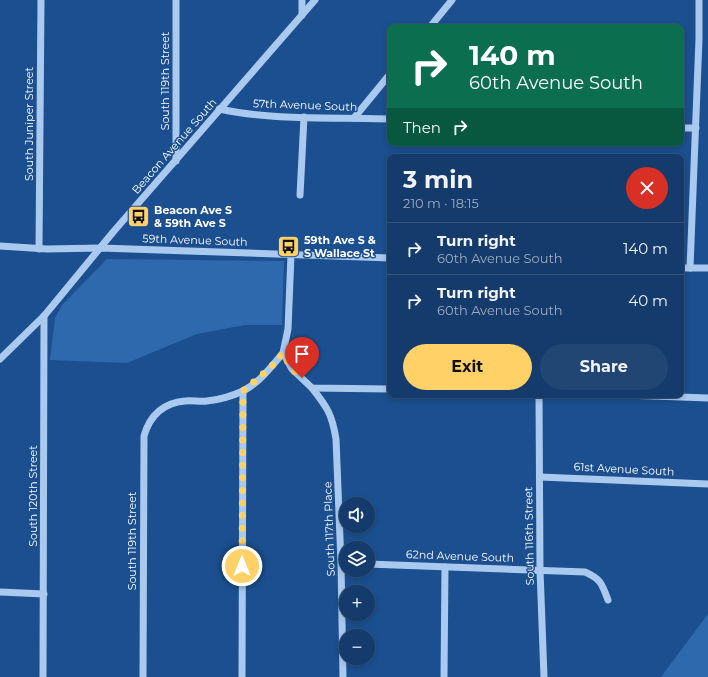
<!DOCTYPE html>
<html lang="en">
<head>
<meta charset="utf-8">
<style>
	body { margin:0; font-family:Montserrat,sans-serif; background:#214673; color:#f1f3f6; height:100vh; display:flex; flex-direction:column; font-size:15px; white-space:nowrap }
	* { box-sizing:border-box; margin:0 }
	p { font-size:13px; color:#9dadc1 }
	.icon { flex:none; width:22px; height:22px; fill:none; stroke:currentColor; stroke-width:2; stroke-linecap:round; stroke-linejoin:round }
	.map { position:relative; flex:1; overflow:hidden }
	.sheet { position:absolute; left:387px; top:154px; width:297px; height:244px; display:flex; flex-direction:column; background:#143b6b; border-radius:8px; box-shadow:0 2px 6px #0003,0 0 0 1px #33557e }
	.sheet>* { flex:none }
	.banner { position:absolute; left:387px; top:24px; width:297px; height:122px; border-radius:8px; box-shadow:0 2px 6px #0003,0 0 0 1px #33557e; background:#0b6e4f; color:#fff; overflow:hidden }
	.fabs { position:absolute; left:339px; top:497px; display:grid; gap:8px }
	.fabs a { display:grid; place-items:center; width:36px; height:36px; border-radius:50%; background:#143b6b; box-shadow:0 2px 6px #0003,0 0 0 1px #33557e; font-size:20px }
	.pin { position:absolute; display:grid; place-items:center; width:34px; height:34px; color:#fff; margin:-41px -17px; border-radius:50% 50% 50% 0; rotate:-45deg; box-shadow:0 0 4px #0007 }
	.pin .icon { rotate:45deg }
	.me { position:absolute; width:44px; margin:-22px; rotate:0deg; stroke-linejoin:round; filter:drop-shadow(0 0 3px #0008) }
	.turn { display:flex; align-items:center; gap:14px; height:84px; padding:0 16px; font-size:18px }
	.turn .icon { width:52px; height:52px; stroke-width:2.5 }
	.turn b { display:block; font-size:28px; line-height:34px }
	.then { display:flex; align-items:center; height:38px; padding:0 16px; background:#0003; gap:8px; font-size:15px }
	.round { display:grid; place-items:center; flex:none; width:42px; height:42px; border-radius:21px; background:#214673 }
	.headline { display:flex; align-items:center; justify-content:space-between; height:68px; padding:0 16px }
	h1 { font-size:24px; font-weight:700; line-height:30px }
	.action { display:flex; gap:8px; margin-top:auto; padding:8px 16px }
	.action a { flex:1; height:46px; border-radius:24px; background:#ffd166; color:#111; font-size:16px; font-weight:700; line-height:46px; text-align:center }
	.action a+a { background:#214673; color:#f1f3f6 }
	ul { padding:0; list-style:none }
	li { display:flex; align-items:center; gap:12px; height:52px; padding:0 16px; border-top:1px solid #33557e }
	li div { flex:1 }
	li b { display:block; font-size:15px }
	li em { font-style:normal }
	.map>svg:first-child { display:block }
	.green { fill:#2e69ad }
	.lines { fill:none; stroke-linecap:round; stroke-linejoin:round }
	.minor { stroke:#a9c9ee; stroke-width:7 }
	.route { stroke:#ffd166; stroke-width:7; stroke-dasharray:0 12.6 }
	.labels { text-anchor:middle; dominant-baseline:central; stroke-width:3; stroke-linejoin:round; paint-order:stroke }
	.street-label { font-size:11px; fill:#fff; stroke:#1b4f8f }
	.poi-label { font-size:11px; font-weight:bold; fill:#fff; stroke:#1b4f8f; text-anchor:start }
</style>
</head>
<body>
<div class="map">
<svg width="708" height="677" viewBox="0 0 708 677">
	<rect width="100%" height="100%" fill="#1b4f8f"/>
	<g class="green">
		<polygon points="107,259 284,261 282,325 245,325 197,334 127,363 50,360 55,318 62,305"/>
		<polygon points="708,614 708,677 661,677"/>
	</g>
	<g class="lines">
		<g class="minor">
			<polyline points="302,15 302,0"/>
			<polyline points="430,27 452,0"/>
			<path d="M219 109C275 121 333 117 390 119"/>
			<polyline points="354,118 390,74"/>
			<polyline points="681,128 696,128"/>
			<polyline points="176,161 176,0"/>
			<polyline points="300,195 304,117"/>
			<polyline points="0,246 47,249 101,248 390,258"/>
			<polyline points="39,249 41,0"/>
			<polyline points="681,268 708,268"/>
			<polyline points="690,268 699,39 699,0"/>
			<polyline points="283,353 288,329 291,255"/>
			<polyline points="0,359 44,316 114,231 315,0"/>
			<path d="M312 388C327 407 332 414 336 439L341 563 343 677"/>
			<polyline points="539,395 540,570 544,677"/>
			<polyline points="625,395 708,398"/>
			<polyline points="540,477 708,484"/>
			<path d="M368 564 585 572C601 579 602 584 608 600"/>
			<polyline points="0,592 44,594"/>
			<polyline points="43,677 44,316"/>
			<path d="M143 677 144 436C150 415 163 403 185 401 192 400 200 402 207 401 218 400 232 396 243 391 259 383 272 366 283 353L292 369 312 388 390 389"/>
			<polyline points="242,677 243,391"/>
			<polyline points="444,677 445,567"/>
		</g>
	</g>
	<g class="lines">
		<polyline class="route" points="242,566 243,391 269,369 283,353 292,369 302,378"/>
	</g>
	<defs>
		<symbol id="bus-square" viewBox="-11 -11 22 22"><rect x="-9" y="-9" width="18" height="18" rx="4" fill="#ffd166" stroke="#1b4f8f"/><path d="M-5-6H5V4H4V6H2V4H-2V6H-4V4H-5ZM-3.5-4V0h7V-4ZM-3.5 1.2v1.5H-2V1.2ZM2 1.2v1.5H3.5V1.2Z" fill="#111"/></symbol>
	</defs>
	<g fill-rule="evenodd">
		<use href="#bus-square" x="126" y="204" width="25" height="25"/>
		<use href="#bus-square" x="276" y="234" width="25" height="25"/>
	</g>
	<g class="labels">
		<g class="street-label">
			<text transform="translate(165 81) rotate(-90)">South 119th Street</text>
			<text transform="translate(305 105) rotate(2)">57th Avenue South</text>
			<text transform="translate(29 124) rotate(-90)">South Juniper Street</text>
			<text transform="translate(174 146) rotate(-49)">Beacon Avenue South</text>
			<text transform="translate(195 240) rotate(2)">59th Avenue South</text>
			<text transform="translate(624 469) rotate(3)">61st Avenue South</text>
			<text transform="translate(33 496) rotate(-90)">South 120th Street</text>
			<text transform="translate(329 529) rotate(-92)">South 117th Place</text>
			<text transform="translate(529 536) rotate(-91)">South 116th Street</text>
			<text transform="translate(132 541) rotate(-90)">South 119th Street</text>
			<text transform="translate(460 556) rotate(2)">62nd Avenue South</text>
		</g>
		<g class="poi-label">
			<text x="154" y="210">Beacon Ave S<tspan x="154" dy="13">&amp; 59th Ave S</tspan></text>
			<text x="304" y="240">59th Ave S &amp;<tspan x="304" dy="13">S Wallace St</tspan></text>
		</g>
	</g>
</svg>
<div class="fabs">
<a><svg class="icon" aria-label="sound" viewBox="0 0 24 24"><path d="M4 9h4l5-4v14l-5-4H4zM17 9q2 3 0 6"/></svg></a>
<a><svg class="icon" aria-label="layers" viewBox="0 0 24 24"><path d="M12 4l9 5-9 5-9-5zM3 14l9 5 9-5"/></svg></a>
<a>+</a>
<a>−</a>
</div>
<div class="pin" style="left:302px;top:378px;background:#d93025"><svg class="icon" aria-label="arrive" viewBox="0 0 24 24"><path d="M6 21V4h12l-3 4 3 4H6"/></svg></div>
<svg class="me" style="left:242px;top:566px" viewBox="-20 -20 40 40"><circle r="17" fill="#ffd166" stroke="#fff" stroke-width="3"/><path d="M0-11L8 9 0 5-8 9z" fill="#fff"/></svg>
<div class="banner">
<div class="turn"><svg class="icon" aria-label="right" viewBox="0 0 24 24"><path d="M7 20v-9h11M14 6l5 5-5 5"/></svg><div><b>140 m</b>60th Avenue South</div></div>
<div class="then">Then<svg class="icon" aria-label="right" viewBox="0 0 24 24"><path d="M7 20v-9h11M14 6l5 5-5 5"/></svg></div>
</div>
<section class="sheet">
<div class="headline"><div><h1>3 min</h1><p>210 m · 18:15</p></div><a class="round" style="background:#d93025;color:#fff"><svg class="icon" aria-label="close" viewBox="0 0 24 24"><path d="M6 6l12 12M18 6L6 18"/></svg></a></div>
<ul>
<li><svg class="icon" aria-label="right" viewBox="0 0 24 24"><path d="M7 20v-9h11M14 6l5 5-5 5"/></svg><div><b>Turn right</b><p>60th Avenue South</p></div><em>140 m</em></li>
<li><svg class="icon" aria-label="right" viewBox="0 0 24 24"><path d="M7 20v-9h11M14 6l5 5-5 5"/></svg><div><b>Turn right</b><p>60th Avenue South</p></div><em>40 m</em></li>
</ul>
<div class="action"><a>Exit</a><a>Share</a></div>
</section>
</div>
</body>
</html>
